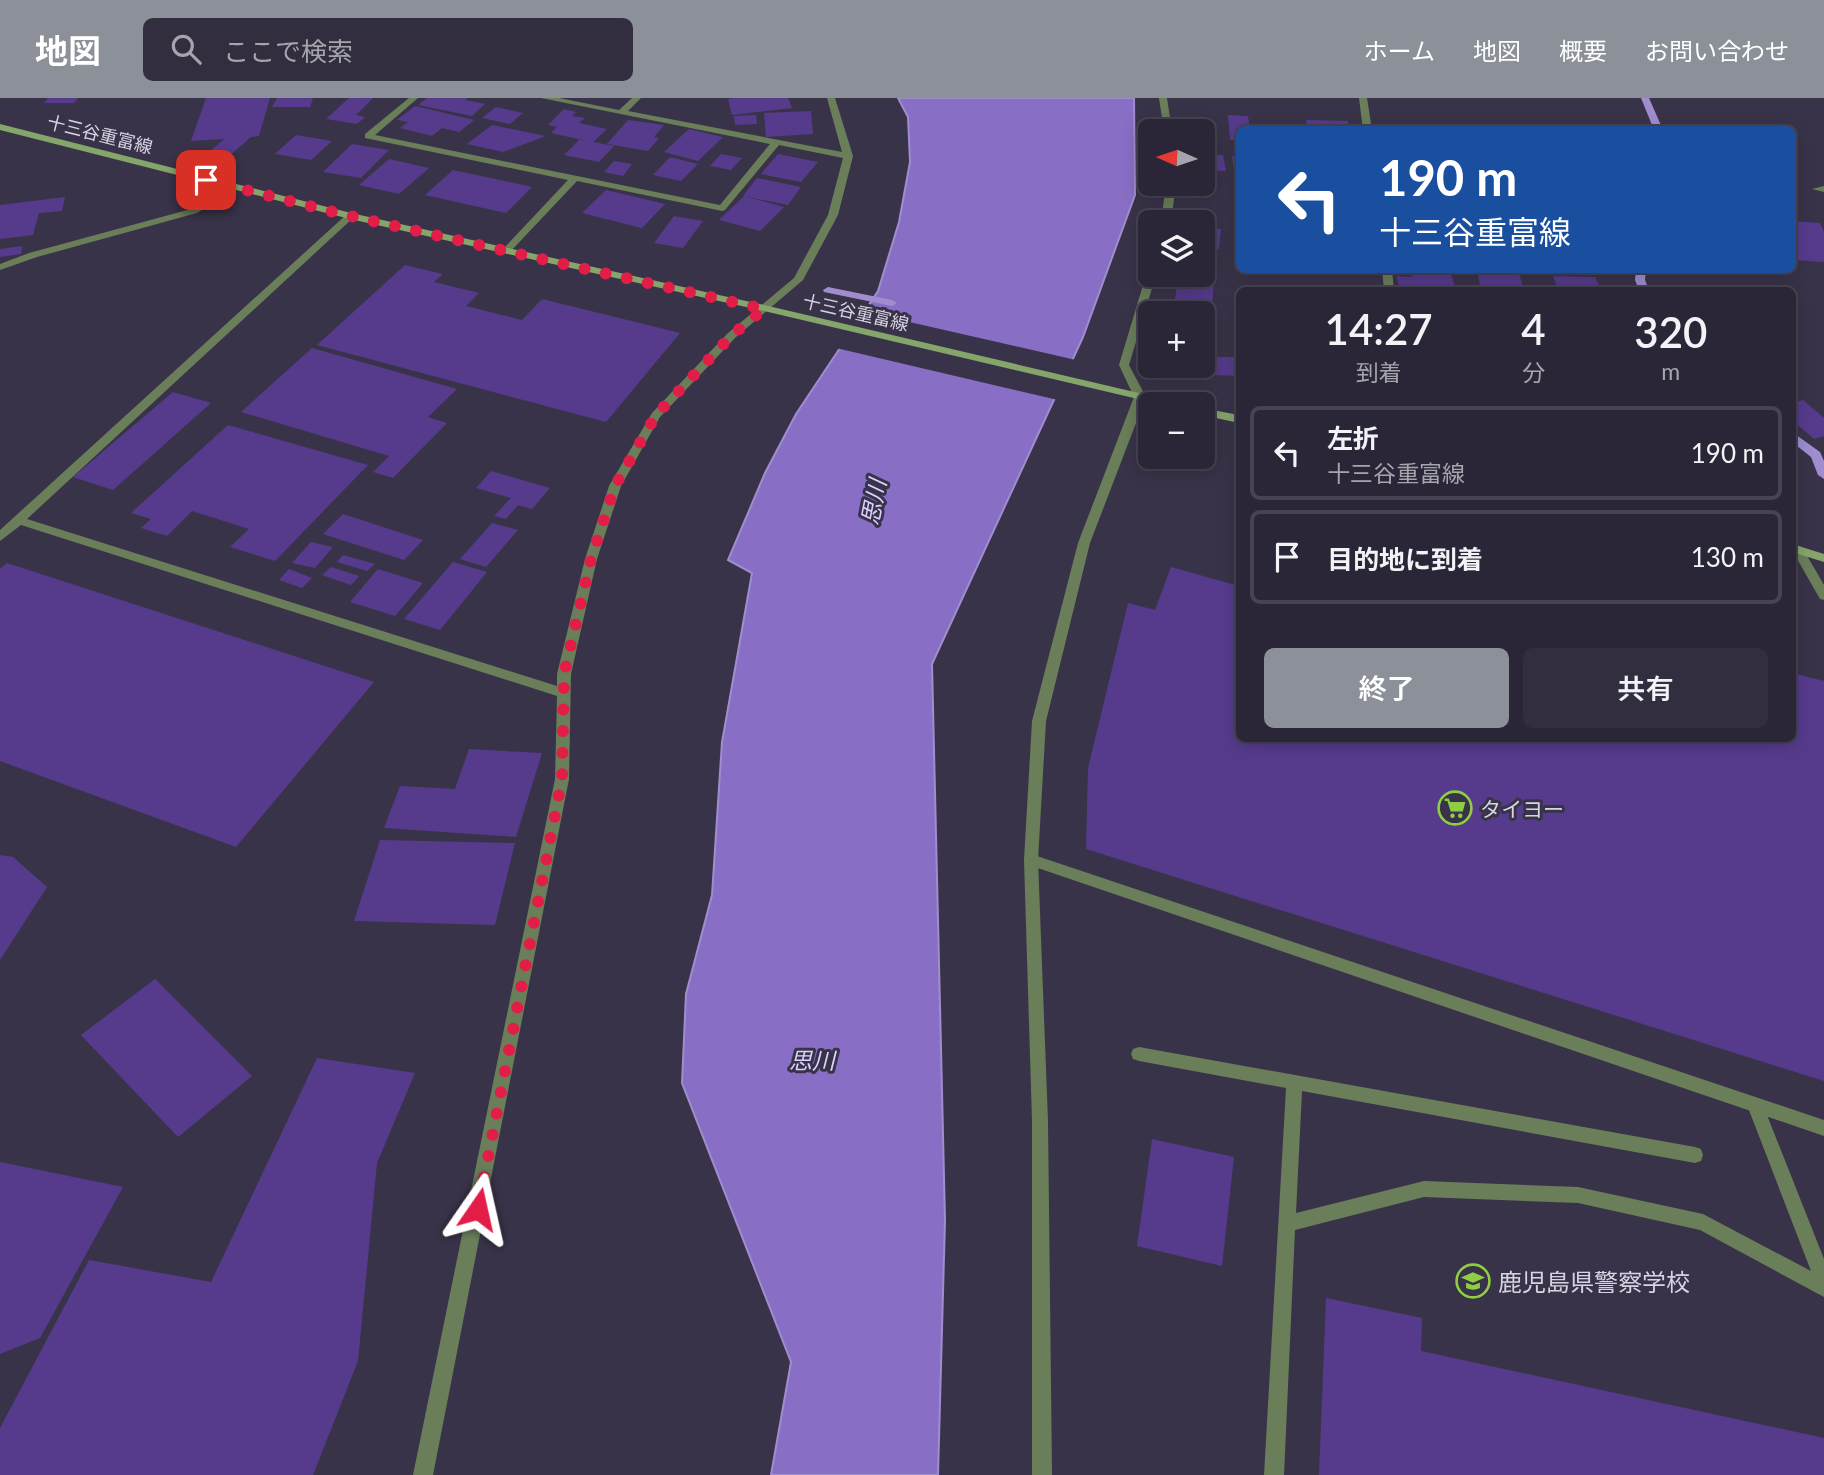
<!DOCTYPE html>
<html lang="ja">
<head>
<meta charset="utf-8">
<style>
	body { margin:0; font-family:Lato,"Noto Sans JP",sans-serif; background:#332e3f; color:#f1f3f6; height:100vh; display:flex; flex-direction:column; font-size:26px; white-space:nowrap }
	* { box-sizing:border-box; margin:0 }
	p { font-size:23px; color:#a6a5ad }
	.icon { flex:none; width:38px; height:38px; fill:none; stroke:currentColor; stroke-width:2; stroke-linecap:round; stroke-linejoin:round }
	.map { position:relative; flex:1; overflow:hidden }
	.panel { position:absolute; left:1236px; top:189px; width:560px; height:455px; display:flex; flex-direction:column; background:#2b2637; border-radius:10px; box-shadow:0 4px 18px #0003,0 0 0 2px #474352 }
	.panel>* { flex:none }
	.hud { position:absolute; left:1236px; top:28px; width:560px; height:147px; border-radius:10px; box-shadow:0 4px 18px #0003,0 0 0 2px #474352; background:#1a4fa0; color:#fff; overflow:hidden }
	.needle { width:46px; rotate:273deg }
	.fabs { position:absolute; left:1138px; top:21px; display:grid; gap:14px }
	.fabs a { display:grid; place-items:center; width:77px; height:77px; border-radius:10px; background:#2b2637; box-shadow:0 4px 18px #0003,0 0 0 2px #474352; font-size:35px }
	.pin { position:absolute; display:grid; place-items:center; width:60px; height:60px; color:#fff; margin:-30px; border-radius:14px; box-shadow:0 4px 10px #0006 }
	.me { position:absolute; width:77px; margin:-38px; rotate:11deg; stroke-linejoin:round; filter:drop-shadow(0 0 5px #0008) }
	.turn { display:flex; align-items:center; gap:24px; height:147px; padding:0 28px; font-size:32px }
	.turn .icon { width:91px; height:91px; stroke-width:2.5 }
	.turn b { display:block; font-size:49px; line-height:60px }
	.eta { display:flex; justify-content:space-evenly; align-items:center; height:119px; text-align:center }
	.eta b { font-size:42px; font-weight:600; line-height:49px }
	.action { display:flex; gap:14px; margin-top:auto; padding:14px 28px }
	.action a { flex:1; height:80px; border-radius:10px; background:#8c9099; color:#fff; font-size:28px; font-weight:600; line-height:80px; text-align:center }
	.action a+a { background:#332e3f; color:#f1f3f6 }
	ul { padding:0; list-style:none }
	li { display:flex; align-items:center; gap:21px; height:94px; margin:0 14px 10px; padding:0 14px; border:4px solid #474352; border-radius:10px }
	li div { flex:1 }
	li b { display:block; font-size:26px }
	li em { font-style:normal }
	header { display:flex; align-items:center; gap:42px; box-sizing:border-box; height:98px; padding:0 35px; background:#8c9099; color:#fff }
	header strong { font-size:33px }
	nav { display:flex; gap:38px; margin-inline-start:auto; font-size:24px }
	.search { width:490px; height:63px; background:#332e3f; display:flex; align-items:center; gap:18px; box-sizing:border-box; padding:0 24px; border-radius:10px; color:#a6a5ad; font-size:26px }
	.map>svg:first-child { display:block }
	.water { fill:#886fc5; stroke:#a08dce; stroke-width:2 }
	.pier { fill:#393349 }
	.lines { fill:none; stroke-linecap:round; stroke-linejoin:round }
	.stream { fill:#a08dce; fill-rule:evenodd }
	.building { fill:#563b8c }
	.service { fill:#6a7e5a; fill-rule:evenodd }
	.minor { fill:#6a7e5a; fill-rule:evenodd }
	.tertiary { fill:#6a7e5a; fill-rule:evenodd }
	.secondary { fill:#86a56b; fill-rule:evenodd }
	.route { stroke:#e11d48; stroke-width:12; stroke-dasharray:0 21.6 }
	.labels { text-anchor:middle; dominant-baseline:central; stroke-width:6; stroke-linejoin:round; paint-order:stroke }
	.far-street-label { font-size:18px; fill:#d7d4e2; stroke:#393349 }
	.poi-label { font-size:21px; fill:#d7d4e2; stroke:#393349; text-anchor:start }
	.water-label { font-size:23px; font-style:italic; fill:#dbd1ff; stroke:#393349 }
	.near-poi-label { font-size:24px; fill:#d7d4e2; stroke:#393349; text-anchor:start }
</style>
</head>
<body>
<header>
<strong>地図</strong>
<div class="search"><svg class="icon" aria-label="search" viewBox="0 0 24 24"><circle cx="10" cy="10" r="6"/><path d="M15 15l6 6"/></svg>ここで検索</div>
<nav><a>ホーム</a><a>地図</a><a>概要</a><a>お問い合わせ</a></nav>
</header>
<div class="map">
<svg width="1824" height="1377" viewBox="0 0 1824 1377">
	<rect width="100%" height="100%" fill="#393349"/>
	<polygon class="water" points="898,0 1134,0 1135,97 1083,239 932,566 945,1122 938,1377 771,1377 791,1264 682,985 686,896 712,797 722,644 752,475 728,462 765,375 796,316 878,193 899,124 910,64 908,19"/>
	<polygon class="pier" points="861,213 1076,262 1058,302 836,250"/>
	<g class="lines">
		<g class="stream">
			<polygon points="1641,0 1649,0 1663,32 1654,32"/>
			<polygon points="1636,172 1646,172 1645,182 1649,192 1639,192 1635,182"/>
			<polygon points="828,189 892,202 897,205 892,208 824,194 823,192"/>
			<polygon points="1792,334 1820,354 1824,363 1824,381 1818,377 1811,359 1792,344"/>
		</g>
	</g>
	<g class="building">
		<polygon points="48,0 78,0 74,5 44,5"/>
		<polygon points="206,0 270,0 259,38 251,39 228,59 208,55 224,41 191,43"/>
		<polygon points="277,0 313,0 310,9 272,9"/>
		<polygon points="349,0 373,0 356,17 365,19 357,26 326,21"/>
		<polygon points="427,0 468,0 465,2 485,6 472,18 418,7"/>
		<polygon points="734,0 788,0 792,10 732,17 728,1"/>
		<polygon points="415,8 474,22 459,34 442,30 432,38 400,30 408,24 397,22"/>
		<polygon points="496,9 523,15 510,26 482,20"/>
		<polygon points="564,11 576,14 572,18 585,20 579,25 607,31 593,44 614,48 599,64 564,57 579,42 587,43 551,35 557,29 548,27"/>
		<polygon points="811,13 813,36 766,39 764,15"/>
		<polygon points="756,17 757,26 735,27 734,18"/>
		<polygon points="1228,17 1248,18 1250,32 1239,32 1239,43 1230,42"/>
		<polygon points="628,22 664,27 654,39 659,40 648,53 607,46"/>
		<polygon points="1306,22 1348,23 1349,32 1307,32"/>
		<polygon points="492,27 546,38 503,54 467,46"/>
		<polygon points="689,31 723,39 698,63 664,54"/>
		<polygon points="296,37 332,43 311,62 275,56"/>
		<polygon points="352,46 389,52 361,80 323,74"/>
		<polygon points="721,56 742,60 731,72 710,68"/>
		<polygon points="778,56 818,64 801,84 761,76"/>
		<polygon points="1202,57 1223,57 1226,73 1202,72"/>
		<polygon points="1232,58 1239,58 1239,89 1236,89"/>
		<polygon points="670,59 698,66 681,83 653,77"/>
		<polygon points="389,61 429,70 399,96 359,87"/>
		<polygon points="614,63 632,66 623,78 604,74"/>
		<polygon points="453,72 532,89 506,115 425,97"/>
		<polygon points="757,80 801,89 788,107 743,98"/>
		<polygon points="606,92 665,106 642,130 582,115"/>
		<polygon points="744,98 784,109 760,133 719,122"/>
		<polygon points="65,99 62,113 39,115 33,137 0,141 0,107"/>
		<polygon points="674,118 703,123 683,150 654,145"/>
		<polygon points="1792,123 1820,125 1824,134 1824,164 1792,162"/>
		<polygon points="1202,129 1221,131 1219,151 1205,150 1205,158 1202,158"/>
		<polygon points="22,148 21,156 0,159 0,151"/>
		<polygon points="405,167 443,176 434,184 479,195 466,208 522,222 542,201 680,235 606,324 317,247"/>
		<polygon points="1410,172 1450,172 1456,192 1400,192 1396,178 1412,179"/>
		<polygon points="1477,172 1518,172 1524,192 1481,192"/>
		<polygon points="1553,178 1595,179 1601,192 1558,192"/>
		<polygon points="1178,180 1214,183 1211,221 1202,220 1202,215 1173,215"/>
		<polygon points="312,250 457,291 428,319 447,325 393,380 373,374 389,358 241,314"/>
		<polygon points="1212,259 1239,259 1239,278 1215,277"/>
		<polygon points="173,294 211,305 113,392 73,379"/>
		<polygon points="1803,302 1824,320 1824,338 1814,341 1792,322 1792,305"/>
		<polygon points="228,327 368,367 275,463 230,449 249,431 192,413 167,438 141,430 151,421 131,415"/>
		<polygon points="491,373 550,390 532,411 518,407 506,421 494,418 511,400 476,390"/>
		<polygon points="343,416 423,442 404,462 323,436"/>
		<polygon points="492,425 518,432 486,469 460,461"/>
		<polygon points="311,444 333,449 315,470 292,465"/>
		<polygon points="343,457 375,466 367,473 337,464"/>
		<polygon points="453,464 487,474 440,532 404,521"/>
		<polygon points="7,465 374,584 236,749 0,663 0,471"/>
		<polygon points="331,469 359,478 351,487 322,477"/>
		<polygon points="1171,469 1239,488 1239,640 1792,640 1792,575 1824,583 1824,983 1086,751 1088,670 1128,505 1155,512"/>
		<polygon points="289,471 312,480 302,490 279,482"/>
		<polygon points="378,471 423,485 395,518 350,504"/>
		<polygon points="469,651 542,655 516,739 384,730 400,688 455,691"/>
		<polygon points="380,742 515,745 495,827 354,823"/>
		<polygon points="0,757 13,759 47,789 0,862"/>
		<polygon points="155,881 252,978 178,1039 81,937"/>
		<polygon points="317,960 415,975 377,1065 358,1263 313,1377 0,1377 0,1330 89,1162 211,1184"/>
		<polygon points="1152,1041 1234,1059 1222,1168 1137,1148"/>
		<polygon points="0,1064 123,1089 40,1240 0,1256"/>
		<polygon points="1326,1200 1422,1220 1421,1253 1824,1340 1824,1377 1319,1377"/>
	</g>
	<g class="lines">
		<g class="service">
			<polygon points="1824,88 1824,94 1812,91"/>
			<polygon points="1139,949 1695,1049 1701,1051 1703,1057 1701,1063 1695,1065 1302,993 1296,1115 1424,1083 1578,1089 1703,1116 1811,1173 1747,1007 1749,1002 1755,999 1761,1002 1763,1007 1824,1161 1824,1199 1700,1132 1578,1105 1424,1099 1295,1132 1284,1377 1264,1377 1286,990 1139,963 1133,961 1131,956 1133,951"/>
		</g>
		<g class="minor">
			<polygon points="409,0 418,0 375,37 720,107 770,46 541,0 559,0 619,12 632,0 641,0 628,13 842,54 827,0 835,0 853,58 838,117 803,182 736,239 660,319 621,388 597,461 571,576 569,681 433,1377 413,1377 555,681 557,598 21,427 0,443 0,432 347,116 353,116 353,120 27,421 557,588 557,576 585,461 609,388 652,315 728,235 794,180 828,117 843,60 779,47 725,112 722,113 577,83 510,154 504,154 504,150 568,82 365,40 365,36"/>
			<polygon points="1159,0 1167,0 1172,33 1164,33"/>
			<polygon points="1359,0 1367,0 1372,32 1363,32"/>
			<polygon points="232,86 237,89 235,91 197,115 37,159 0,172 0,166 29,155 191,111"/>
			<polygon points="1166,86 1176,86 1171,124 1161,124"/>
			<polygon points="1382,172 1392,172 1394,192 1384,192"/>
			<polygon points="1150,174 1150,177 1156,177 1129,267 1146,299 1140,302 1134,299 1119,267 1146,177"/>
			<polygon points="1798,448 1802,449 1824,487 1824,502 1820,501 1792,452"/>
			<polygon points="1031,756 1824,1022 1824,1038 1026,766 1024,762 1026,758"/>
		</g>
		<polygon class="tertiary" points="1140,296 1146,299 1090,445 1046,623 1038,762 1048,1023 1052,1377 1032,1377 1032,1023 1024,762 1032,623 1078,445 1134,299"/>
		<g class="secondary">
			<polygon points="0,26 351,115 764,207 1173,303 1179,306 1159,306 764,213 350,121 0,32"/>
			<polygon points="1202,310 1239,317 1239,325 1202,317"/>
			<polygon points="1792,446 1824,456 1824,464 1792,454"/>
		</g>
	</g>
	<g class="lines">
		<polyline class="route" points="206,82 350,118 764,211 732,237 656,317 615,388 591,461 564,576 562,681 478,1111"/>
	</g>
	<defs>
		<symbol id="supermarket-ring" viewBox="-11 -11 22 22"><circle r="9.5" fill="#393349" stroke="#8ece43" stroke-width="1.5"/><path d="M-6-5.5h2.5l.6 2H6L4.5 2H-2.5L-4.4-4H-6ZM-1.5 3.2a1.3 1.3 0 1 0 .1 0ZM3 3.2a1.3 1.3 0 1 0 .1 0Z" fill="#8ece43"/></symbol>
		<symbol id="school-ring" viewBox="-11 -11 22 22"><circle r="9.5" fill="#393349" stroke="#8ece43" stroke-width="1.5"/><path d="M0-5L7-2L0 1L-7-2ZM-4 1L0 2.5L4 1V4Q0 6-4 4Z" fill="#8ece43"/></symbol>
	</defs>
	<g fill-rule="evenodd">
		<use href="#supermarket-ring" x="1436" y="691" width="38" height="38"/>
		<use href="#school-ring" x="1454" y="1164" width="38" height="38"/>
	</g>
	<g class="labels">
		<g class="far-street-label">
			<text transform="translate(100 36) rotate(14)">十三谷重富線</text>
			<text transform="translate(856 214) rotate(13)">十三谷重富線</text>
		</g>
		<g class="poi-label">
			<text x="1480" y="710">タイヨー</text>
		</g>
		<g class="water-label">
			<text transform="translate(873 404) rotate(-79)">思川</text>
			<text x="812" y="962">思川</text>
		</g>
		<g class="near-poi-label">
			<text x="1498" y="1183">鹿児島県警察学校</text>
		</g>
	</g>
</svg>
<div class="fabs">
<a><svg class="needle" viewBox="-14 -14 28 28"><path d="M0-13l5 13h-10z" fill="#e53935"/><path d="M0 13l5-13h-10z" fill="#a6a5ad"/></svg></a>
<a><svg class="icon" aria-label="layers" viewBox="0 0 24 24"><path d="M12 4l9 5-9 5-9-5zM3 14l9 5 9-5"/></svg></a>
<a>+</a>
<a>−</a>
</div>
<div class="pin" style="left:206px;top:82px;background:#d93025"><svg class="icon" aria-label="arrive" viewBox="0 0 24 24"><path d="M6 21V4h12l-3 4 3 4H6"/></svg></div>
<svg class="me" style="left:478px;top:1111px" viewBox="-20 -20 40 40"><path d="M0-17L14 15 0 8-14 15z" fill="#e11d48" stroke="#fff" stroke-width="4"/></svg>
<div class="hud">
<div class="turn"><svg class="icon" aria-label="left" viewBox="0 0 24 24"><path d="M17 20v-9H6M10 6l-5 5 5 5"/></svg><div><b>190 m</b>十三谷重富線</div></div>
</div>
<section class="panel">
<div class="eta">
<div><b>14:27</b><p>到着</p></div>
<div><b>4</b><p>分</p></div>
<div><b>320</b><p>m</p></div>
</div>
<ul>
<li><svg class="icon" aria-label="left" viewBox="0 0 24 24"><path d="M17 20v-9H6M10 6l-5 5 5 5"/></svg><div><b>左折</b><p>十三谷重富線</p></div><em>190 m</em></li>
<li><svg class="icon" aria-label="arrive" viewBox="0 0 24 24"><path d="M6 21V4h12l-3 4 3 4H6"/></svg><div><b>目的地に到着</b></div><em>130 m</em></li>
</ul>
<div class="action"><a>終了</a><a>共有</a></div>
</section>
</div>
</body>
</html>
